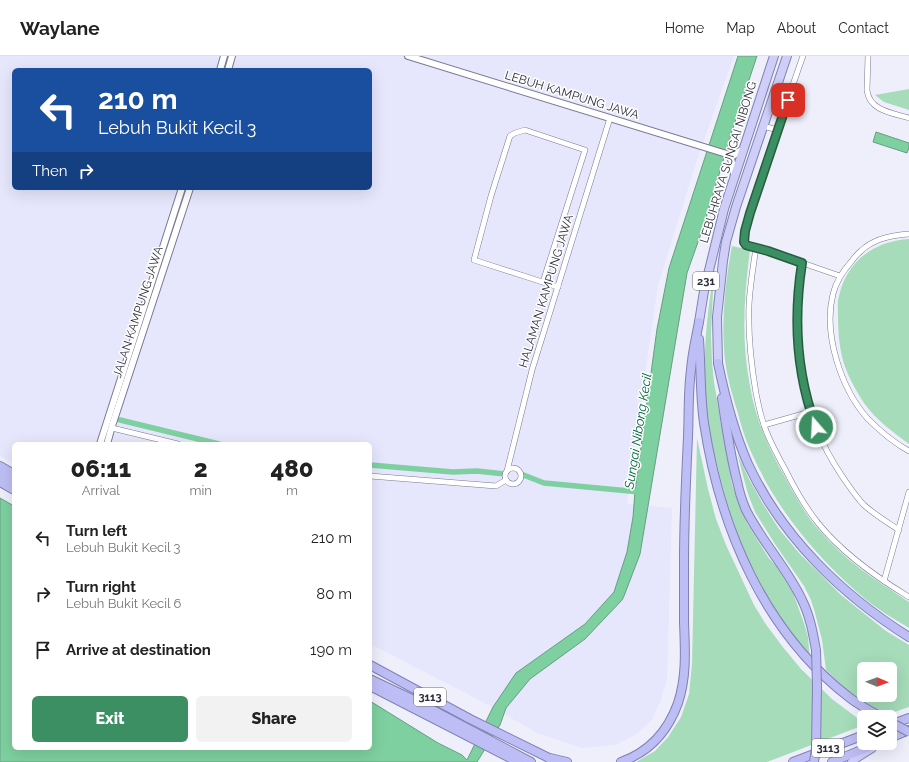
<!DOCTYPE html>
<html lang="en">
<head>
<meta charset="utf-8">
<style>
	body { margin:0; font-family:Raleway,sans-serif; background:#f2f2f2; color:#222; height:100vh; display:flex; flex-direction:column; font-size:15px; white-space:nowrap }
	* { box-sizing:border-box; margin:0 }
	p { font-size:13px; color:#767676 }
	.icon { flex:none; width:22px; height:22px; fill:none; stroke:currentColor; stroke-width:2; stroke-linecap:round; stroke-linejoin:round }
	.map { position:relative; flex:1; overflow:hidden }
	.panel { position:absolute; left:12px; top:386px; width:360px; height:308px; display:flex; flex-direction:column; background:#fff; border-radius:6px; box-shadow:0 4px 16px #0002 }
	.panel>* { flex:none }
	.banner { position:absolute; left:12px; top:12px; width:360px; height:122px; border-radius:6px; box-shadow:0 4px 16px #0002; background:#1a4fa0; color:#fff; overflow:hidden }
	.needle { width:26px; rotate:91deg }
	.fabs { position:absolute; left:857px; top:606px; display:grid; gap:8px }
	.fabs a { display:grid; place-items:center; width:40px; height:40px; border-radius:6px; background:#fff; box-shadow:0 4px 16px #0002; font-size:20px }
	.pin { position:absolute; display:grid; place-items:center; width:34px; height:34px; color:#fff; margin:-17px; border-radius:8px; box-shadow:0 2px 6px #0006 }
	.me { position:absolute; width:44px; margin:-22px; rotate:341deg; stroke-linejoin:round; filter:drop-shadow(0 0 3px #0008) }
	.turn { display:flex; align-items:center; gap:14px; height:84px; padding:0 20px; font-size:18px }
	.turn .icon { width:52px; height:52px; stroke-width:2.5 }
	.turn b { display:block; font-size:28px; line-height:34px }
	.then { display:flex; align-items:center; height:38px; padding:0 20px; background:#0003; gap:8px; font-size:15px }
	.eta { display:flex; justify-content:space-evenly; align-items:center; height:68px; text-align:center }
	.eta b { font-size:24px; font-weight:800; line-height:28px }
	.action { display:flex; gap:8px; margin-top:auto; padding:8px 20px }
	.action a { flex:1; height:46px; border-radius:6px; background:#3b8f62; color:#fff; font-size:16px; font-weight:800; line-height:46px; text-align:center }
	.action a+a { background:#f2f2f2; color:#222 }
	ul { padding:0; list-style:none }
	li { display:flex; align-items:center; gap:12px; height:56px; padding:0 20px }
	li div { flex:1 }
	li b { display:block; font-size:15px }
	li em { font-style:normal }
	header { display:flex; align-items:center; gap:24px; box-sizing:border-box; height:56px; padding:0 20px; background:#fff; border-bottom:1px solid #e0e0e0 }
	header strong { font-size:19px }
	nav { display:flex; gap:22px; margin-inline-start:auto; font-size:14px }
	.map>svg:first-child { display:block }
	.built { fill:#e6e6fd; fill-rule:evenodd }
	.green { fill:#a6dcba; fill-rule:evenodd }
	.water { fill:#7ed0a0; stroke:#669f81 }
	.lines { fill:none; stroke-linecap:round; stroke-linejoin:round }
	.canal { stroke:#7ed0a0; stroke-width:5.5 }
	.minor-casing { stroke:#797994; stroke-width:6 }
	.tertiary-casing { stroke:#797994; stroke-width:8 }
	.primary-casing { stroke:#8181b2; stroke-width:10 }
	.trunk-casing { stroke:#8181b2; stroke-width:10 }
	.minor { stroke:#fff; stroke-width:5 }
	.tertiary { stroke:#fff; stroke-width:6 }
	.primary { stroke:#cecef8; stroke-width:8 }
	.trunk { stroke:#bebef6; stroke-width:8 }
	.trunk-bridge-casing { stroke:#8181b2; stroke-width:10; stroke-linecap:butt }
	.trunk-bridge { stroke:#bebef6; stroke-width:8 }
	.route-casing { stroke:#265d40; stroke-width:10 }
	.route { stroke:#3b8f62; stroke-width:7 }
	.labels { text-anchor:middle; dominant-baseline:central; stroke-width:3; stroke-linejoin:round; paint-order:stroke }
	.shield { fill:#fefefe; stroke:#6c6c74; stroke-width:1 }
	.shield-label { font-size:11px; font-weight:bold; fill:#2d2e39 }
	.street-label { font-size:12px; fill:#2d2e39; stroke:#fefefe }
	.water-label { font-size:13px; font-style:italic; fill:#00693e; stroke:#fefefe }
</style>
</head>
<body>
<header>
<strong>Waylane</strong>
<nav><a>Home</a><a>Map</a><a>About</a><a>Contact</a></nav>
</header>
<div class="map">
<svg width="909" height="706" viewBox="0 0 909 706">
	<rect width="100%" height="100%" fill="#efeffc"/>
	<path class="built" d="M0 0H734L698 101 658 229 631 416 627 448 672 452 667 623 661 644 652 664 635 679 615 689 582 692 537 677 481 645 370 588V388H14V407L0 400ZM14 14H370V132H14Z"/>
	<g class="green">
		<polygon points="909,33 909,54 884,46 875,39"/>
		<path d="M909 183V388C893 376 876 364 864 347 855 333 846 317 842 301 839 288 838 274 838 261 838 254 837 246 839 240 847 205 874 185 909 183Z"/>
		<path d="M732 190 750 194C744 240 741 285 750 330 755 362 769 393 785 421 795 439 805 459 819 474 844 504 877 525 909 546V572C892 562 871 549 857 536 814 498 777 453 753 400 746 386 741 369 737 354 732 338 727 321 725 304 721 268 725 226 732 190Z"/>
		<path d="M714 215 711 278 712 306 714 326 721 368 732 428 738 446 747 467 768 501 776 510 793 537 804 567 808 581 810 603C801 592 791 580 782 567 754 525 735 478 722 428 715 401 708 373 706 345 702 302 707 257 714 215Z"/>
		<polygon points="697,382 708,433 716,463 726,489 754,549 765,567 782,590 801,613 832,643 864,667 864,669 767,706 636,706 655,695 668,681 681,661 689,638 692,608"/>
		<path d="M737 397 749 423 763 448 779 473 799 497 841 539 886 575 909 589V651L886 659 854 641 826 614 822 584 815 557 811 544 804 530 775 488 755 456 748 438ZM864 613H890V639H864Z"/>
	</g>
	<g class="water">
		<polygon points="738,0 757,0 732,75 703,172 687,217 640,498 624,540 622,544 585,583 530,623 506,652 500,669 477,706 0,706 0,442 14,450 14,692 370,692 370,645 438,687 462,699 467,704 493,651 516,617 585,568 614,536 627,496 633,461 635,435 657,273 669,212"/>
		<polygon points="876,76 909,87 909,92 907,97 873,86"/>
	</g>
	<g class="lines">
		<g class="canal">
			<polyline points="120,364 219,388"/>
			<polyline points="370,409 453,416 477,415 505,418"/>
			<polyline points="521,418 544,427 640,436"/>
		</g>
		<defs>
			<g id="minor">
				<path d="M803 0C794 25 786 50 777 75 771 94 739 174 746 189L768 195 840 220"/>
				<path d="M868 0 867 34C869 55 893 57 909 62"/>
				<polyline points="763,70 778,74"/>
				<path d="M909 178C893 179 873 183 861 195 857 198 854 202 851 206 843 215 836 226 833 238 823 278 841 333 868 363 880 375 894 387 909 395"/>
				<path d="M756 192C753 211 750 230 749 249 748 278 751 308 756 337 758 347 760 358 764 369 769 385 778 400 786 415 795 433 805 451 818 467 842 497 876 521 909 541"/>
				<path d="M802 207C790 283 798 355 842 420 849 430 856 441 864 449 875 459 887 466 899 474"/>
				<polyline points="543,226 585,94 525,74 515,77 510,80 491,140 474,204 558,231"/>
				<polyline points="764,369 810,356"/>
				<polyline points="112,372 178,388"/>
				<circle cx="513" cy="420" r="8"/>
				<polyline points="507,415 532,314 610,62"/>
				<polyline points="370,420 496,430 506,424"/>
				<polyline points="884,525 909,436"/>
			</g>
			<g id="tertiary">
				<polyline points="408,0 730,99 734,99 743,93"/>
				<polyline points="220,14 224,0"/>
				<polyline points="228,14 232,0"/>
				<polyline points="730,99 733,111 734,119"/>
				<polyline points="100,388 182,132"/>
				<polyline points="107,388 112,370 190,132"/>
			</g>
			<g id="primary">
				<polyline points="699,266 704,235 724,153 774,0"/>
				<polyline points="718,307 717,261 723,205 726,186 736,151 787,0"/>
				<polyline points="852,706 856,702 872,692"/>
			</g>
			<g id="trunk">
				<path d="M699 283C701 311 700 339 704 367 720 472 764 576 850 642 859 649 870 655 881 661"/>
				<path d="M718 307C725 341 734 376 748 408 782 481 842 539 909 581"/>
				<path d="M722 342C726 370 730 398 737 425 739 435 742 445 746 454 762 486 787 512 802 544 810 560 813 577 816 594"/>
				<polyline points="0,410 14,418"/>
				<polyline points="0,418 14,425"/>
				<polyline points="0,426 14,434"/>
				<polyline points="370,609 470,663 547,701 555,706"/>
				<polyline points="370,623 410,642 531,706"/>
				<polyline points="370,630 518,706"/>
				<polyline points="890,669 909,662"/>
				<polyline points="890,682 909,674"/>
				<polyline points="550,702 567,706"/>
				<path d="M621 706C649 696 668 675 678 647 687 620 685 593 684 566 684 546 684 525 684 505 684 464 686 422 688 381 689 359 688 336 691 314 692 298 696 282 699 266"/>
				<polyline points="793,706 864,679"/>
				<polyline points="832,706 878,687"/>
			</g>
		</defs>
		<use href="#minor" class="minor-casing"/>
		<use href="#tertiary" class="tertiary-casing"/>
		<use href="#primary" class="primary-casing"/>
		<use href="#trunk" class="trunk-casing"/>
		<use href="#minor" class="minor"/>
		<use href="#tertiary" class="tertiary"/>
		<use href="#primary" class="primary"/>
		<use href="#trunk" class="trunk"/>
		<defs>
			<g id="trunk-bridge">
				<polyline points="890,666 909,676"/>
				<polyline points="814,706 816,692 817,631 816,594"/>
			</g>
		</defs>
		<use href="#trunk-bridge" class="trunk-bridge-casing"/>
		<use href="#trunk-bridge" class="trunk-bridge"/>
	</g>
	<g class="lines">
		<defs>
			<path id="route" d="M788 44 750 157 745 175 744 186 746 189 749 190 768 195 802 207C793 264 796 317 816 371"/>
		</defs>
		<use href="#route" class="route-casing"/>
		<use href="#route" class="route"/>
	</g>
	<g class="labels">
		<g class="shield">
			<rect x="693" y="216" width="26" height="18" rx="3"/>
			<rect x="414" y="632" width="32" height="18" rx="3"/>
			<rect x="812" y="683" width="32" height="18" rx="3"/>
		</g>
		<g class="shield-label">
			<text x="706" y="225">231</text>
			<text x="430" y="641">3113</text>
			<text x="828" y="692">3113</text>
		</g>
		<g class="street-label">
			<text transform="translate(572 39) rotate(17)">LEBUH KAMPUNG JAWA</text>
			<text transform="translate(728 106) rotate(-73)">LEBUHRAYA SUNGAI NIBONG</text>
			<text transform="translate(546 235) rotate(-73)">HALAMAN KAMPUNG JAWA</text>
			<text transform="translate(138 256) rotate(-72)">JALAN KAMPUNG JAWA</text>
		</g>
		<g class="water-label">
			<text transform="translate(638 375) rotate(-81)">Sungai Nibong Kecil</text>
		</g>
	</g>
</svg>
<div class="fabs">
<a><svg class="needle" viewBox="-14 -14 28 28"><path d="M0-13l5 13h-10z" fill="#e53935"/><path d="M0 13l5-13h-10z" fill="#767676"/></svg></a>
<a><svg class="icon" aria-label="layers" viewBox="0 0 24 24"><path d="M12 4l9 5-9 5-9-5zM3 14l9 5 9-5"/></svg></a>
</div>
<div class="pin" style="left:788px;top:44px;background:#d93025"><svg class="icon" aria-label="arrive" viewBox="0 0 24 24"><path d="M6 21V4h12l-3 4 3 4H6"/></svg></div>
<svg class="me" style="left:816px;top:371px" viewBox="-20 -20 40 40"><circle r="17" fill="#3b8f62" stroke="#fff" stroke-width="3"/><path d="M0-11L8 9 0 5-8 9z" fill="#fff"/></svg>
<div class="banner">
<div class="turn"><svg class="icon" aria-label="left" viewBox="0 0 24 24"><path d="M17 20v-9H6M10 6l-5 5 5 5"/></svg><div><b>210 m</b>Lebuh Bukit Kecil 3</div></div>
<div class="then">Then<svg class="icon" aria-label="right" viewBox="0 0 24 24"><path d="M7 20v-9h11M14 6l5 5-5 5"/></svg></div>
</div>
<section class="panel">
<div class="eta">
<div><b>06:11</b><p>Arrival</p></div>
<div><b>2</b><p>min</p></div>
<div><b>480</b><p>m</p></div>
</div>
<ul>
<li><svg class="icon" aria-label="left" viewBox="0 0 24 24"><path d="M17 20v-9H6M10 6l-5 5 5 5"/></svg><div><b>Turn left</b><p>Lebuh Bukit Kecil 3</p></div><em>210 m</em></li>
<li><svg class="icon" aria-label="right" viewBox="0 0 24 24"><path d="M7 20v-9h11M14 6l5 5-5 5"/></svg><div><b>Turn right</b><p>Lebuh Bukit Kecil 6</p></div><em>80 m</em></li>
<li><svg class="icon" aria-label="arrive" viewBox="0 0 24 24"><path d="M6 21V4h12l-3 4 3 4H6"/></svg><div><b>Arrive at destination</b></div><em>190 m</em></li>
</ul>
<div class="action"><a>Exit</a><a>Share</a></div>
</section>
</div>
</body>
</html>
